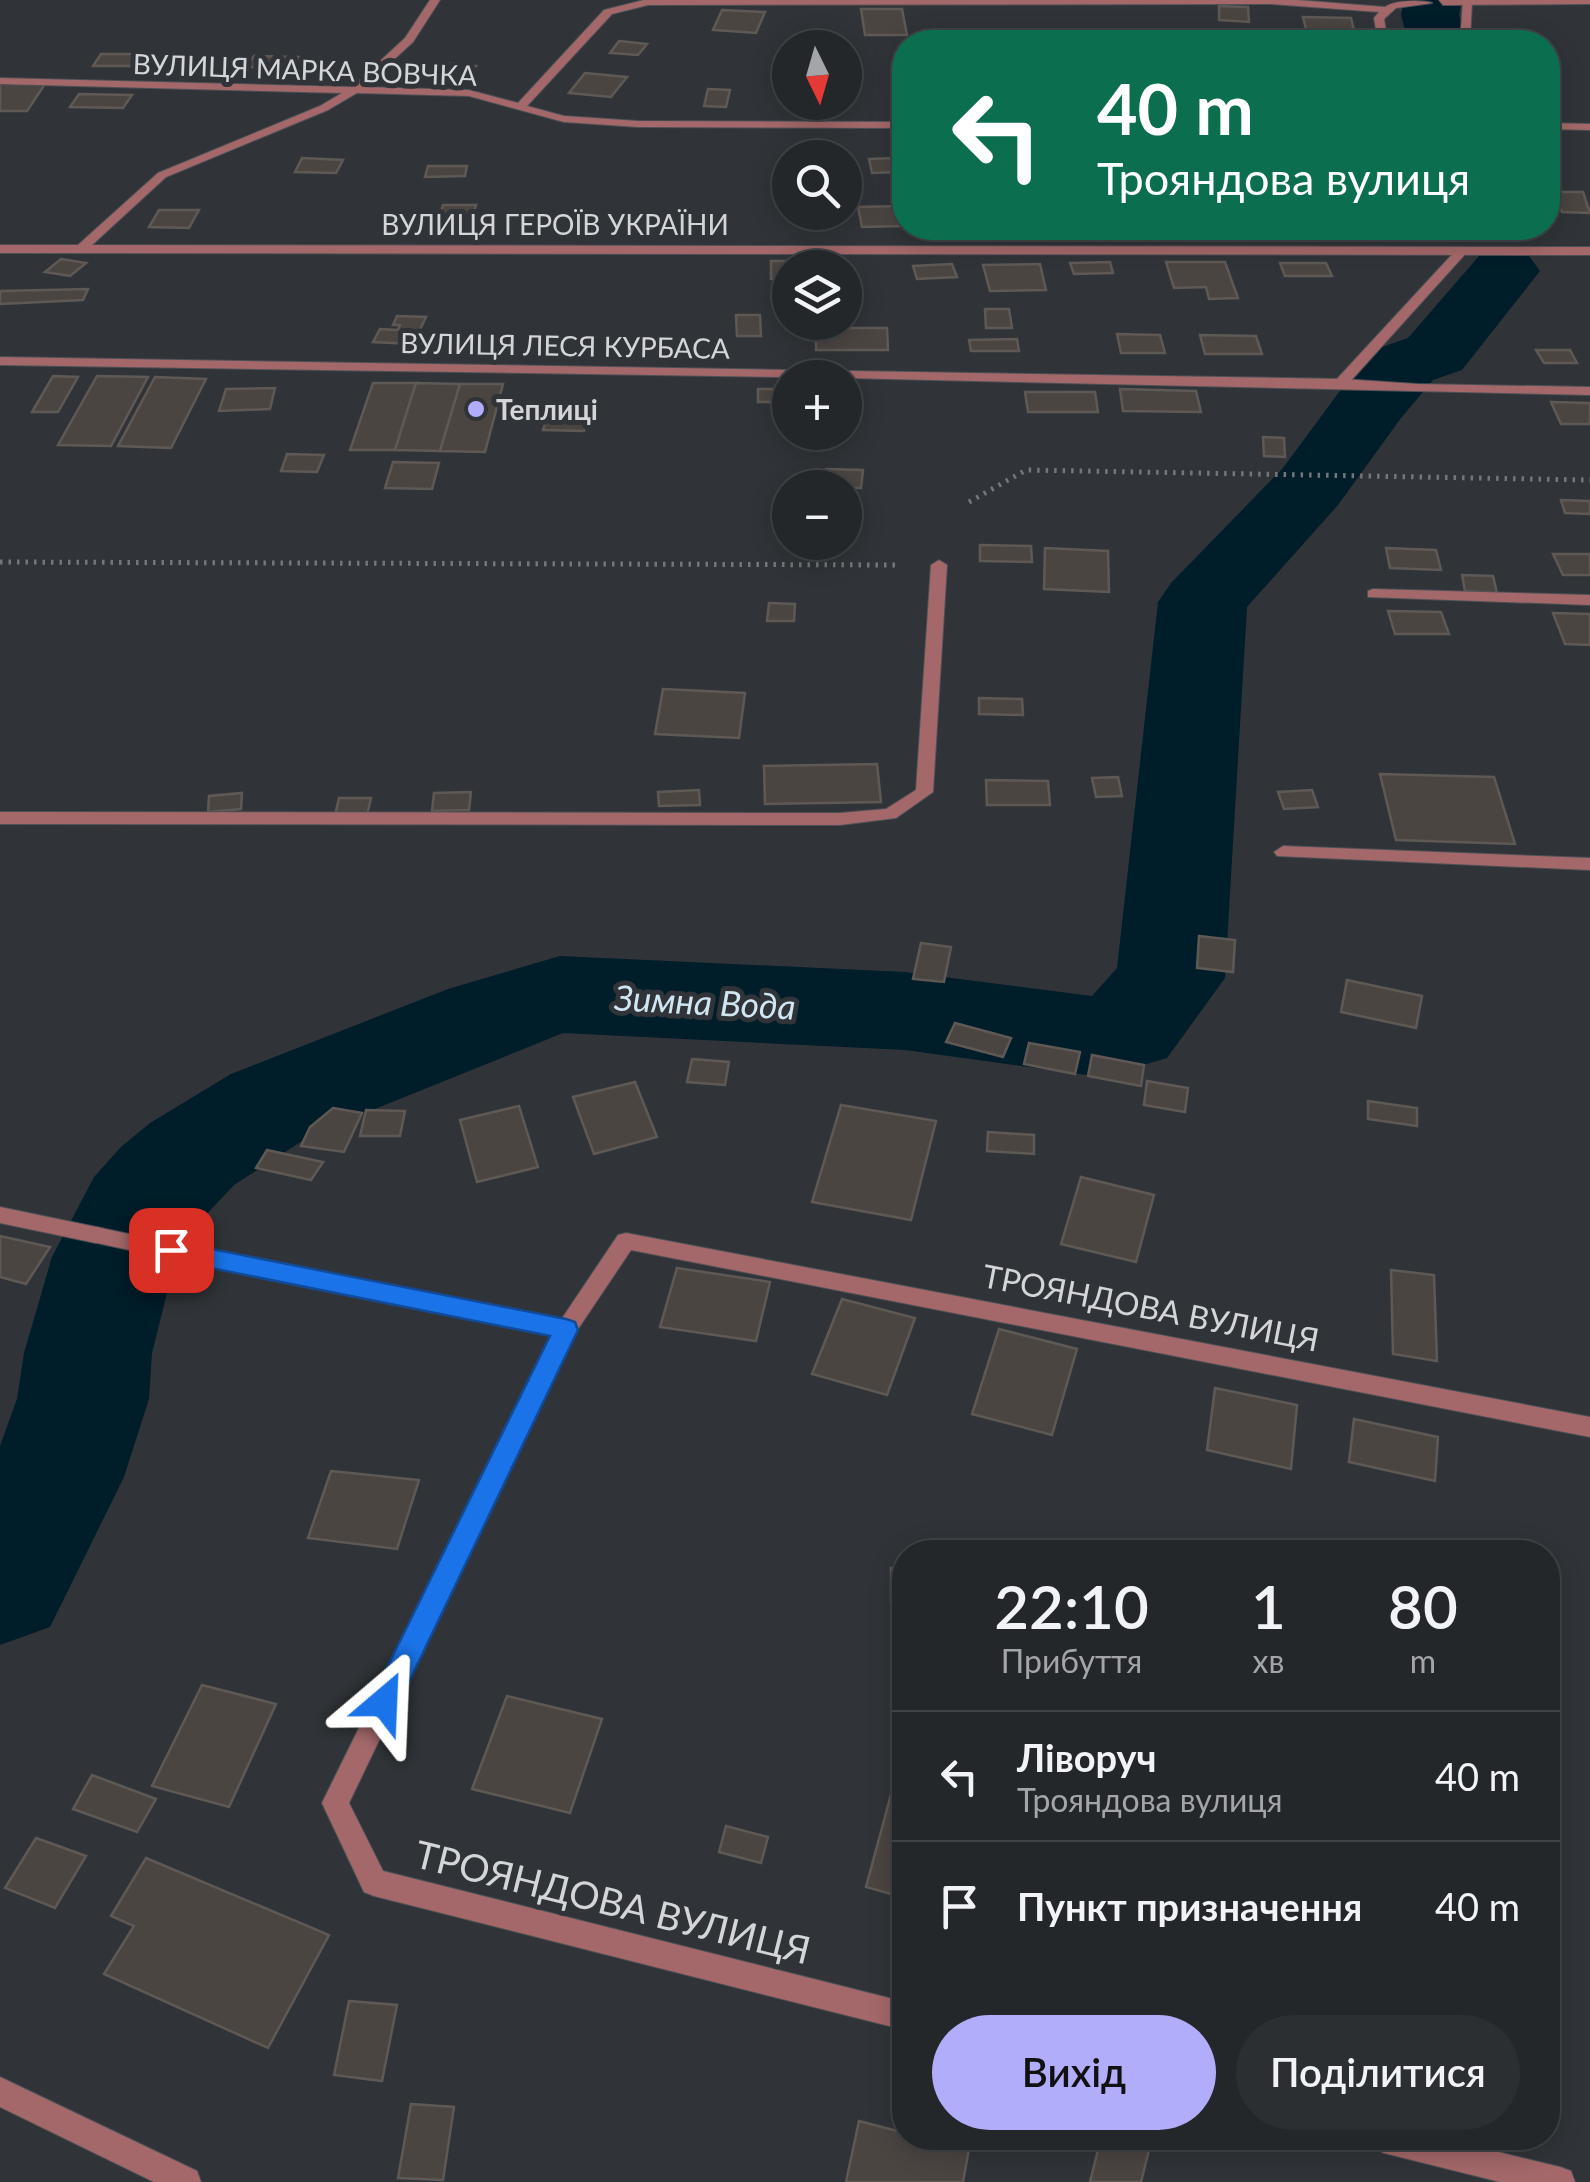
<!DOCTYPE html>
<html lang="uk">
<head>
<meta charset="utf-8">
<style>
	body { margin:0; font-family:Lato,sans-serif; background:#2c2f32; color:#f1f3f6; height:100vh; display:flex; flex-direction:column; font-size:38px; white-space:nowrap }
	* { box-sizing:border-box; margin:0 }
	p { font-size:32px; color:#a3a5a8 }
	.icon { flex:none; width:55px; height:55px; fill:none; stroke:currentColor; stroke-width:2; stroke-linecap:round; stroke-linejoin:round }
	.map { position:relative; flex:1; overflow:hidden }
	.side { position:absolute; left:892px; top:1540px; width:668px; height:610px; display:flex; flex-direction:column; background:#24272a; border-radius:40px; box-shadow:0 5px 25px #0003,0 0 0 2px #414447 }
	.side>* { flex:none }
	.hud { position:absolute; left:892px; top:30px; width:668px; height:210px; border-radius:40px; box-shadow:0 5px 25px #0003,0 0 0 2px #414447; background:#0b6e4f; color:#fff; overflow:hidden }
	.needle { width:65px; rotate:175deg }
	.controls { position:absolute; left:772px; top:30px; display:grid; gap:20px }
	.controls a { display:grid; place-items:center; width:90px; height:90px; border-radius:50%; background:#24272a; box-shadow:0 5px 25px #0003,0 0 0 2px #414447; font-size:50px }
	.pin { position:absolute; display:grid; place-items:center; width:85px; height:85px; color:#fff; margin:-42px; border-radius:20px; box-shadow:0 5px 15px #0006 }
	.me { position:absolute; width:110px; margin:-55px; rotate:26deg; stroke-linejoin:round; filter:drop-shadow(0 0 8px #0008) }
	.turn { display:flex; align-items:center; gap:35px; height:210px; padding:0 40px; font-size:45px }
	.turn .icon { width:130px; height:130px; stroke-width:2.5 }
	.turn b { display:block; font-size:70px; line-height:85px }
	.eta { display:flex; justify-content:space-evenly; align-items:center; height:170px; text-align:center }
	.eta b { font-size:60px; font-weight:600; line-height:70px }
	.action { display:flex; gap:20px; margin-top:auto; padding:20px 40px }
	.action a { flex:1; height:115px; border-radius:60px; background:#b1adfa; color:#111; font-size:40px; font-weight:600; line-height:115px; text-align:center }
	.action a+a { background:#2c2f32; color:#f1f3f6 }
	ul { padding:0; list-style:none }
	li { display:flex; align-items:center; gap:30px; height:130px; padding:0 40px; border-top:2px solid #414447 }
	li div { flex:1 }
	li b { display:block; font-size:38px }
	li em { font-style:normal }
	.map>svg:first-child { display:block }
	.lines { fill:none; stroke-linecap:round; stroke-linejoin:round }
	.river { fill:#001d2a; fill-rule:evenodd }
	.building { fill:#4b4542; stroke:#5f5956; stroke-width:2.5 }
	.service-casing { stroke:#4d5155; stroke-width:2 }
	.minor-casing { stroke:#4d5155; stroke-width:2 }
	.path { stroke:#73767a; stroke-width:5; stroke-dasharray:2.5 6; stroke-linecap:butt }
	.service { fill:#a4686a; fill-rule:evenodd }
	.minor { fill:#a4686a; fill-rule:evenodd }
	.route { fill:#1a73e8; stroke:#114b97; stroke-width:2.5 }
	.poi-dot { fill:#b1adfa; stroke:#303438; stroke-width:4 }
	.labels { text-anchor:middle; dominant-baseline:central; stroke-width:10; stroke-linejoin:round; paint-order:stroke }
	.far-street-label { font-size:28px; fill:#d3d5d8; stroke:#303438 }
	.far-poi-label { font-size:28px; font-weight:bold; fill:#d3d5d8; stroke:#303438; text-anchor:start }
	.street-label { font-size:32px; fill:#d3d5d8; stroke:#303438 }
	.water-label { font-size:35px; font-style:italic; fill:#d0e6f2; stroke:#303438 }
	.near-street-label { font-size:38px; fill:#d3d5d8; stroke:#303438 }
</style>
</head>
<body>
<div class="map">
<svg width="1590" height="2182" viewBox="0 0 1590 2182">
	<rect width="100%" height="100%" fill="#303438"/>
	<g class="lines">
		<g class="river">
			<polygon points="1404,0 1462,0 1459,15 1468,42 1408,42 1401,15"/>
			<polygon points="1504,249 1529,256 1540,271 1462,370 1433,380 1401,418 1338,505 1247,607 1225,978 1167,1058 1102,1077 905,1050 563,1033 313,1134 234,1185 186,1236 176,1257 152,1353 149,1399 124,1477 50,1627 0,1645 0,1446 17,1399 24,1353 52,1257 94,1177 121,1147 150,1123 231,1074 448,989 560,956 905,972 1092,996 1117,968 1158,602 1171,583 1283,468 1345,384 1379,348 1408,338 1479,256"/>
		</g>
	</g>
	<g class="building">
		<polygon points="1219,6 1248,7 1249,22 1219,20"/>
		<polygon points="861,9 902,9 907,35 865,35"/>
		<polygon points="722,10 765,12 756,33 713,30"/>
		<polygon points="1303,17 1351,18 1354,30 1306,29"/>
		<polygon points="619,41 647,44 638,55 610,53"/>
		<polygon points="101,54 147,54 140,66 93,66"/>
		<polygon points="254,56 299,57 292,68 246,67"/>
		<polygon points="436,62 476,66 466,76 426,72"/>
		<polygon points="585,73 627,77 611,97 569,93"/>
		<polygon points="0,84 45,84 27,111 0,111"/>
		<polygon points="708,89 730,90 726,107 704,106"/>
		<polygon points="79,94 132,95 123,108 70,107"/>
		<polygon points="302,158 343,160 336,173 295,172"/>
		<polygon points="896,158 899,172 872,173 869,159"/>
		<polygon points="428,166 467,166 465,176 425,177"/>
		<polygon points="1552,192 1583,192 1590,213 1562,212"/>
		<polygon points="443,205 476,205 470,224 437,224"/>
		<polygon points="900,206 905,226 862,227 858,207"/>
		<polygon points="159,210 199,210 189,228 149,227"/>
		<polygon points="61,259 86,263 70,276 45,272"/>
		<polygon points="771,261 811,261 812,268 790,268 790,278 771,279"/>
		<polygon points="1110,262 1113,273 1074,274 1070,263"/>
		<polygon points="1166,262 1225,262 1238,298 1209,299 1206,287 1174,288"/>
		<polygon points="1280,263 1326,263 1332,276 1285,276"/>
		<polygon points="952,264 957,277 917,279 913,266"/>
		<polygon points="1040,264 1046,290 990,291 983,265"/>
		<polygon points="88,289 83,300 0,304 0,291"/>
		<polygon points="985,309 1009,309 1012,328 986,328"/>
		<polygon points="736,315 760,315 761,336 737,336"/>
		<polygon points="397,316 426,317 413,344 373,342 380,329 398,330 400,325 393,325"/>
		<polygon points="816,328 887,328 888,350 816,350"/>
		<polygon points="1117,334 1160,335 1165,353 1121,353"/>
		<polygon points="1200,335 1256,336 1262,354 1205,354"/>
		<polygon points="1017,339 1019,351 971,351 969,340"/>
		<polygon points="1536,350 1570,350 1577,363 1544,363"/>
		<polygon points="53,376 78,377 58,412 32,412"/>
		<polygon points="97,376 148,377 111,446 58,445"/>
		<polygon points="155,377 206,379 171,448 118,446"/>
		<polygon points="373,383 416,383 395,450 350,450"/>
		<polygon points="416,383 460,384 440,451 395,450"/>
		<polygon points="460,384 503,384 485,452 440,451"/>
		<polygon points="275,388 270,409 219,411 226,389"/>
		<rect x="758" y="389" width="32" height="13"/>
		<polygon points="1120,389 1196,391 1201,412 1123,411"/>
		<polygon points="1025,392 1095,392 1098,412 1028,412"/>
		<polygon points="1551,402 1590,403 1590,424 1561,424"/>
		<polygon points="547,416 588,416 584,431 543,430"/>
		<polygon points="1263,437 1284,438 1285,457 1264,456"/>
		<polygon points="287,454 324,455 317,472 281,471"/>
		<polygon points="393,462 439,463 432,489 385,488"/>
		<polygon points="826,469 863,470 861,488 825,487"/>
		<polygon points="1561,500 1590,501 1590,514 1565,513"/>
		<rect x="775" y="513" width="15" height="19"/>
		<polygon points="980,545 1031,546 1032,562 980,561"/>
		<polygon points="1045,548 1108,551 1109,592 1044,589"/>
		<polygon points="1386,548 1436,550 1441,570 1390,568"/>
		<polygon points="1553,554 1590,554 1590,575 1563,575"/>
		<polygon points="1462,575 1493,576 1497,593 1465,591"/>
		<polygon points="769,603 795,604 794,621 767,621"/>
		<polygon points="1388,611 1441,612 1449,634 1395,634"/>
		<polygon points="1553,613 1590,614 1590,645 1565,644"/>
		<polygon points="663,689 745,693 739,738 655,734"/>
		<polygon points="979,698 1022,699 1023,715 979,714"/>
		<polygon points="877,764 881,802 765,804 764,766"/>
		<polygon points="1380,774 1494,777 1515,844 1396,840"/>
		<polygon points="1118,777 1122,796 1096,797 1092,778"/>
		<polygon points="986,780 1048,781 1050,805 987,805"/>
		<polygon points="699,790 700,805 659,806 658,792"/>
		<polygon points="1312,790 1318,807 1284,809 1278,792"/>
		<polygon points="471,792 469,810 432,811 434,793"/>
		<polygon points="242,793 241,809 208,812 209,796"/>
		<polygon points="339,798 371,798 367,815 335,815"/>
		<polygon points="1199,936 1235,940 1233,972 1197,968"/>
		<polygon points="921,943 951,947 944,982 913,979"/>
		<polygon points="1347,980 1422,996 1416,1028 1341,1012"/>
		<polygon points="955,1023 1011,1038 1003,1057 946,1042"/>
		<polygon points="1029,1043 1080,1052 1075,1074 1024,1064"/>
		<polygon points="1092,1055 1144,1065 1141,1086 1088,1076"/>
		<polygon points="692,1059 729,1062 725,1085 687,1082"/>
		<polygon points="1147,1081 1188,1088 1185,1112 1144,1105"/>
		<polygon points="635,1082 657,1137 594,1154 573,1097"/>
		<polygon points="1368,1101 1417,1108 1417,1126 1368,1119"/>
		<polygon points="841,1105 936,1121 911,1220 812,1202"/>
		<polygon points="519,1106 538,1167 477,1182 460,1120"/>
		<polygon points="333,1108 362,1113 344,1152 301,1146 310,1127"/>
		<polygon points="366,1110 405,1111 400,1136 360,1136"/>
		<polygon points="988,1132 1034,1135 1034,1154 987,1151"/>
		<polygon points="267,1150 323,1162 311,1180 256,1168"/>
		<polygon points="1081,1177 1154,1195 1136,1262 1061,1244"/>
		<polygon points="0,1236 50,1247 26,1284 0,1277"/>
		<polygon points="677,1268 770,1282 756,1341 660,1327"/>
		<polygon points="1391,1270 1434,1275 1437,1361 1393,1354"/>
		<polygon points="842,1299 915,1318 887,1395 812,1374"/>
		<polygon points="999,1329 1077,1349 1052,1435 972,1414"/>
		<polygon points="1215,1388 1297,1405 1291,1469 1207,1450"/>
		<polygon points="1354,1419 1438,1437 1435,1481 1349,1462"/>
		<polygon points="331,1471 419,1480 397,1549 308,1538"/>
		<polygon points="891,1568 905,1569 905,1603 891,1602"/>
		<polygon points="202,1685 276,1704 229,1807 152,1786"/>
		<polygon points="507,1696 602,1719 570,1813 472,1789"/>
		<polygon points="92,1775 156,1799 137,1832 73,1809"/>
		<polygon points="896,1776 905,1779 905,1898 866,1887"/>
		<polygon points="726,1826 768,1837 761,1863 719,1852"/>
		<polygon points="36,1838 86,1856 55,1908 5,1888"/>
		<polygon points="146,1858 329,1935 268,2048 104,1974 134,1926 111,1916"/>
		<polygon points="349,2001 397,2005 382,2081 334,2075"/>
		<polygon points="411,2104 454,2107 443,2180 398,2178"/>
		<polygon points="859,2121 905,2133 905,2138 924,2138 969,2149 963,2182 846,2182"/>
		<polygon points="1101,2138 1152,2138 1141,2182 1090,2182"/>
	</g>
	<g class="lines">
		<defs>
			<g id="service">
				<polygon points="1463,0 1472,2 1470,42 1460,42"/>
				<polygon points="1458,248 1468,251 1346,386 1336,386 1336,380"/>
				<polygon points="939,560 947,565 933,792 896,818 840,825 0,824 0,812 840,813 886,809 916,790 931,565"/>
				<polygon points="96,1227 171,1243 179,1245 182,1251 179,1257 171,1259 88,1241 85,1235 88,1229"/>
				<polygon points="0,2077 197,2171 201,2182 154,2182 0,2107"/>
			</g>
			<g id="minor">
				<path d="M430 0H440L413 42 364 87 469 90 518 103 604 10 644 0H1297L1385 7C1395 0 1421 0 1432 3L1396 8 1384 19 1388 42H1378L1374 18 1379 12 1271 4 648 5 612 14 527 106 564 116 638 121 905 122V128L638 127 564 122 469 96 357 93 328 110 166 177 92 245 1590 247V255L0 253V245H78L158 173 320 106 342 93 0 84V78L352 87 405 38Z"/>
				<polygon points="1439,0 1590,0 1590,4 1443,5"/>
				<polygon points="1548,123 1590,124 1590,130 1548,129"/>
				<polygon points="0,357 1341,379 1417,384 1590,387 1590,395 845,378 0,365"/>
				<polygon points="1373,589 1590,595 1590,605 1368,597 1368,591"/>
				<polygon points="1283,846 1590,858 1590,870 1277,856 1274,852"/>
				<polygon points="0,1207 96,1227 104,1229 107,1235 104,1241 96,1243 0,1223"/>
				<polygon points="626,1233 1590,1417 1590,1437 631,1250 574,1335 349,1803 383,1871 905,2002 905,2030 374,1896 364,1892 322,1803 552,1336 171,1259 163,1257 160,1251 163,1245 171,1243 561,1320 618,1235"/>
				<polygon points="1369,2138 1441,2138 1560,2167 1571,2171 1575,2182 1500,2182 1384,2153 1374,2148"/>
			</g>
		</defs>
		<use href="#service" class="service-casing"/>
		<use href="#minor" class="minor-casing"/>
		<g class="path">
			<polyline points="969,502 1026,470 1590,480"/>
			<polyline points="0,562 898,565"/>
		</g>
		<use href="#service" class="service"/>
		<use href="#minor" class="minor"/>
	</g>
	<polygon class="route" points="171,1241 566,1319 575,1322 578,1330 395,1711 384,1715 374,1711 370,1702 550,1336 171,1260 162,1257 159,1250 162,1244"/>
	<circle class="poi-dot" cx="476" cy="409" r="10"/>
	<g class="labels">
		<g class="far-street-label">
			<text transform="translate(305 69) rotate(2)">ВУЛИЦЯ МАРКА ВОВЧКА</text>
			<text x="555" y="224">ВУЛИЦЯ ГЕРОЇВ УКРАЇНИ</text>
			<text transform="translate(565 345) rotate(1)">ВУЛИЦЯ ЛЕСЯ КУРБАСА</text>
		</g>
		<g class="far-poi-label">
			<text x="496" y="409">Теплиці</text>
		</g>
		<g class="street-label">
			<text transform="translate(1151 1307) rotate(11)">ТРОЯНДОВА ВУЛИЦЯ</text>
		</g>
		<g class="water-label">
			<text transform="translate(705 1001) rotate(3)">Зимна Вода</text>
		</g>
		<g class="near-street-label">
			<text transform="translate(613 1901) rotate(14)">ТРОЯНДОВА ВУЛИЦЯ</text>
		</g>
	</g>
</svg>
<div class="controls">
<a><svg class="needle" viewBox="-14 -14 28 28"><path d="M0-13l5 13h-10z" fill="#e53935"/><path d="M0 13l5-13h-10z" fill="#a3a5a8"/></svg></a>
<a><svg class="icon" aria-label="search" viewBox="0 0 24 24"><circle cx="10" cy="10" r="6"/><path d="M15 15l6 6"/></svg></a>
<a><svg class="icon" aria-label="layers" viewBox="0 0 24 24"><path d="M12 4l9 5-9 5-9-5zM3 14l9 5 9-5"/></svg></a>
<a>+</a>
<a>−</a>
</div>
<div class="pin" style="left:171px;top:1250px;background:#d93025"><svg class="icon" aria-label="arrive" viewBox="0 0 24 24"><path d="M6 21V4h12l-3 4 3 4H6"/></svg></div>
<svg class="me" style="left:384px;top:1702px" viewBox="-20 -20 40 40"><path d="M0-17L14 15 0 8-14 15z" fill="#1a73e8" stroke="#fff" stroke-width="4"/></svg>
<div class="hud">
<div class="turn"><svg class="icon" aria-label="left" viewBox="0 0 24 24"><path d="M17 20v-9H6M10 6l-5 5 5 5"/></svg><div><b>40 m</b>Трояндова вулиця</div></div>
</div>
<section class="side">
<div class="eta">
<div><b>22:10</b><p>Прибуття</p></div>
<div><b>1</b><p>хв</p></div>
<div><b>80</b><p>m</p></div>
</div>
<ul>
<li><svg class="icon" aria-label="left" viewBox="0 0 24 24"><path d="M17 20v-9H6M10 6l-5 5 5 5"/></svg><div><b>Ліворуч</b><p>Трояндова вулиця</p></div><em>40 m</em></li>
<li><svg class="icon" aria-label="arrive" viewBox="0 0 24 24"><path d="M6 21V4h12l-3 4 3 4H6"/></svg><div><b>Пункт призначення</b></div><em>40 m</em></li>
</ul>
<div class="action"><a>Вихід</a><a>Поділитися</a></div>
</section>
</div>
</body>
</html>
